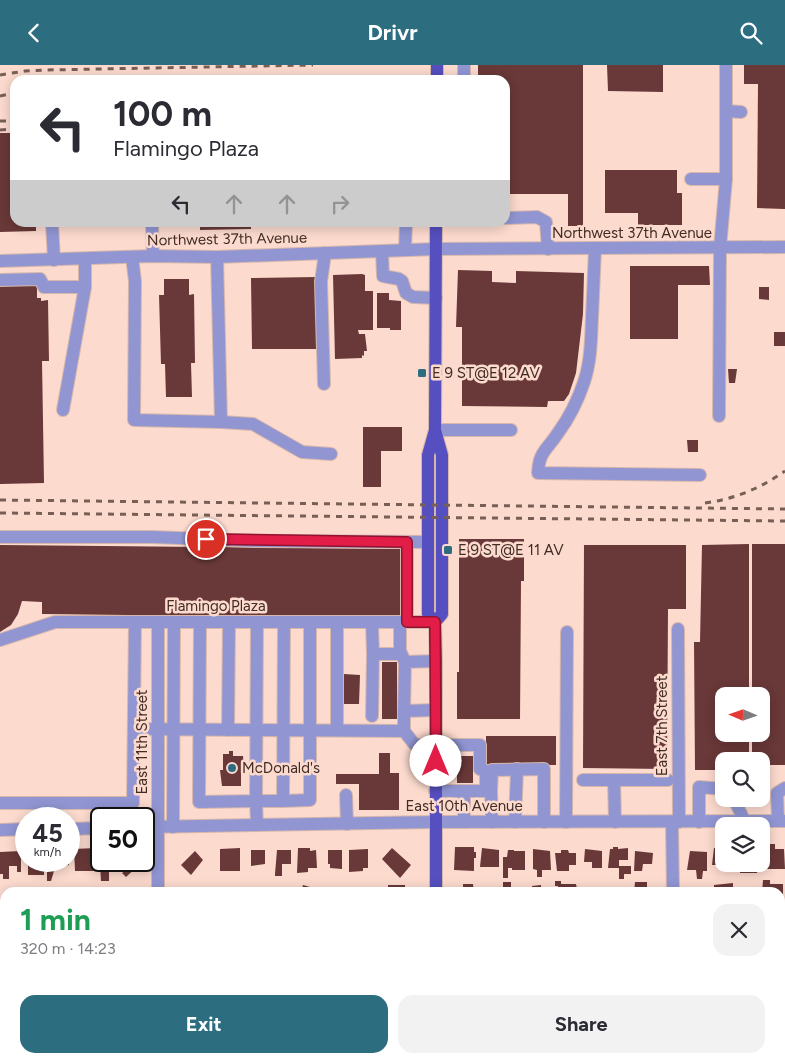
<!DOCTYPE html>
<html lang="en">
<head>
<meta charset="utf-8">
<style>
	body { margin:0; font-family:Figtree,sans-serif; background:#f2f2f3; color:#2b2b33; height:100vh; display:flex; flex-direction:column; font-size:19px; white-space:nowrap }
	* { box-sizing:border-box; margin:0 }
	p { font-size:16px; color:#7c7c81 }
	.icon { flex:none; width:28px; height:28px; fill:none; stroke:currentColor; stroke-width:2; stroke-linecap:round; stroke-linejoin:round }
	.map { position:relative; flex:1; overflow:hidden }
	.drawer { position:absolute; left:0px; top:822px; width:785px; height:176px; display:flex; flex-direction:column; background:#fff; border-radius:15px 15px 0 0; box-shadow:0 2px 12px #0003 }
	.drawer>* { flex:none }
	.guide { position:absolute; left:10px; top:10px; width:500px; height:152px; border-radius:15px; box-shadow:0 2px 12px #0003; background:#fff; color:#2b2b33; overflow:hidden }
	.needle { width:32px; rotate:272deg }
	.fabs { position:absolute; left:715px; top:622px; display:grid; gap:10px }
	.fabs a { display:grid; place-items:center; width:55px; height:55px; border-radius:10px; background:#fff; box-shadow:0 2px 12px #0003; font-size:25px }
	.speed { position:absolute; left:15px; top:742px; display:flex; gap:10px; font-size:25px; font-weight:700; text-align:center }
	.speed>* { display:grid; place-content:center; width:65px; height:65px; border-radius:50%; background:#fff; box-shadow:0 2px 12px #0003; line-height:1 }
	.speed small { font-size:12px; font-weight:400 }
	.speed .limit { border:2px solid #111; border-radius:8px; background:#fff; color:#111 }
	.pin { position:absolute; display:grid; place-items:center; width:42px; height:42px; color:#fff; margin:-21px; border:2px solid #fff; border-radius:50%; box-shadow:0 1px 5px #0007 }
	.me { position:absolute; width:55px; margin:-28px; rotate:0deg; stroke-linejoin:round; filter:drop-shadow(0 0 4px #0008) }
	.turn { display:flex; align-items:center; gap:18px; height:105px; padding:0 20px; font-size:22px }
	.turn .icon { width:65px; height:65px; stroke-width:2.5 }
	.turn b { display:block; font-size:35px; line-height:42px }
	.lanes { display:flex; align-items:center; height:48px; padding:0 20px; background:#0003; justify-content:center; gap:25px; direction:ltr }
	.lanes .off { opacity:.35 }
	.round { display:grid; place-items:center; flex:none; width:52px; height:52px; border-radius:15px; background:#f2f2f3 }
	.summary { display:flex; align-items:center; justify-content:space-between; height:85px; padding:0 20px }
	h1 { font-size:30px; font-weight:700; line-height:38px; color:#1e9e55 }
	.button { display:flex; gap:10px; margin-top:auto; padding:10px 20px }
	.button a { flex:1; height:58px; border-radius:15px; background:#2c6d80; color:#fff; font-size:20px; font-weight:700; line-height:58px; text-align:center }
	.button a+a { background:#f2f2f3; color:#2b2b33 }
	header { display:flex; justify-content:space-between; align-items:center; height:65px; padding:0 20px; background:#2c6d80; color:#fff; font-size:22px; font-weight:700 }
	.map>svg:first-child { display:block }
	.building { fill:#693838 }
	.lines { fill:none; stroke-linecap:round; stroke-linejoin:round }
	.minor-casing { stroke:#d7b7ac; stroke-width:14 }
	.major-casing { stroke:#d7b7ac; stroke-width:14 }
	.minor { stroke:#9196d3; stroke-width:12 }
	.major { stroke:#554fbf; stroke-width:12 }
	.rail { stroke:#785f56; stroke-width:3; stroke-dasharray:6 6; stroke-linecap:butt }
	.route-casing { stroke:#92132f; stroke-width:12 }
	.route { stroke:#e11d48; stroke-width:9 }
	.poi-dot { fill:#2c6d80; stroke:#fcdace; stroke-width:2 }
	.labels { text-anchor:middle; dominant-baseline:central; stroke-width:5; stroke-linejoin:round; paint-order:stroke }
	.street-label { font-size:15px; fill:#412c24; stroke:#fcdace }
	.poi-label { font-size:15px; fill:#412c24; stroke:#fcdace; text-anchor:start }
</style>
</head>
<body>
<header><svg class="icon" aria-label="back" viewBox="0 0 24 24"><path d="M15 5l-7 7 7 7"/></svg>Drivr<svg class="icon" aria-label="search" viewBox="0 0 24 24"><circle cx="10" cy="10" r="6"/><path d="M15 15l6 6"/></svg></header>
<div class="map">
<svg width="785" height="998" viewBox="0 0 785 998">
	<rect width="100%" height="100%" fill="#fcdace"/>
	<g class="building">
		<polygon points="478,0 583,0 583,161 568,161 568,129 505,129 505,15 478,15"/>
		<polygon points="607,0 663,0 663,27 608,26"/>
		<polygon points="744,0 785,0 785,144 757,143 758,19 744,19"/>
		<polygon points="0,68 15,68 15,158 36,158 36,166 0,167"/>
		<polygon points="605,105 677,105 677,128 682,128 682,160 638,160 638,148 605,148"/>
		<polygon points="71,158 126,158 126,161 71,162"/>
		<polygon points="200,158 251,158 251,164 200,165"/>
		<polygon points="294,158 373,158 373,159 294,160"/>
		<polygon points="630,201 709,201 710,220 678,220 678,274 630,274"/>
		<polygon points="458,205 492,206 492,217 516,218 516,206 584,208 583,249 576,308 569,329 564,336 548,336 547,342 462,341 462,262 456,262"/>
		<polygon points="362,209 365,210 365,226 373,226 373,265 358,265 359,269 365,269 367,286 364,286 364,291 362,290 362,293 335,294 333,210"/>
		<polygon points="317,212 318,284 252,284 251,213"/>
		<polygon points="164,214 189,214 189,230 194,229 195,298 191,298 192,332 166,332 165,299 161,299 159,230 164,230"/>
		<polygon points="37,220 37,233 41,233 41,236 48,235 49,296 42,296 44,418 0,419 0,221"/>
		<polygon points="759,222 769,222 769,235 759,234"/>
		<polygon points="377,228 389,228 389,235 401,236 401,265 390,265 390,263 377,263"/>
		<rect x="774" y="267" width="11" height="14"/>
		<polygon points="728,304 737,304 735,318 729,318"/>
		<polygon points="363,362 402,362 402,386 381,386 381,422 363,422"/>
		<polygon points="687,375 698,375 698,387 688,387"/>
		<polygon points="459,474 524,474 524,516 521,516 520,654 457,654 457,607 459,607"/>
		<polygon points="749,479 749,631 724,631 724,669 749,669 749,696 724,696 724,705 695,705 694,577 700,577 702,480"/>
		<polygon points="752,479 785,479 785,700 761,700 761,696 752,696 752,669 761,669 761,631 752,631"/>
		<polygon points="0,480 403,484 402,551 380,550 380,553 42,549 42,537 22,536 18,549 11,560 0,567"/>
		<polygon points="584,480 686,480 686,544 668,544 667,704 583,703"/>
		<rect x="382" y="597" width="15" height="57"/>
		<polygon points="344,609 360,610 359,639 343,639"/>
		<rect x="486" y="671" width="70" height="29"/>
		<polygon points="229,686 233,686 233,691 243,691 244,703 241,703 241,721 222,721 220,705 223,705 223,689 229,689"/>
		<polygon points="379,688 390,688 390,708 399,708 399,745 359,745 359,719 336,719 336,709 379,709"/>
		<rect x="457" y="691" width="16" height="27"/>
		<polygon points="766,779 775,779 775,784 784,784 785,804 766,804"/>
		<polygon points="717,781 722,781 724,783 724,800 712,800 714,783 717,783"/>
		<polygon points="455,782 474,782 474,787 476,787 476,793 474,793 474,806 454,805"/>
		<polygon points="613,782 618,782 618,784 628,783 628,795 619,795 619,801 631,801 631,809 624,809 624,814 619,814 619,803 608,803 610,784 613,784"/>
		<polygon points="95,783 95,806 75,806 74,784"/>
		<polygon points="240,783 240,806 220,806 220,784"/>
		<polygon points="298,783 310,783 310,786 316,785 317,803 308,803 308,807 297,808"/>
		<polygon points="392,783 411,800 400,813 382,794"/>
		<polygon points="482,783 499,785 499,802 480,802"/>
		<polygon points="368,784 368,803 363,803 363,806 349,807 349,785"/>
		<polygon points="533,784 550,786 551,805 542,805 542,812 537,812 537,805 533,804"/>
		<polygon points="585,784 602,786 602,803 592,803 592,797 584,797"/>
		<polygon points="251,785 265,785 265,799 251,801"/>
		<polygon points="277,785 291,785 291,799 282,799 282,811 275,811 275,809"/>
		<polygon points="328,785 342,785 342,804 330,803 330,799 328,799"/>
		<polygon points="508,785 514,785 514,786 525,786 525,805 512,805 512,803 508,803 508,813 503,813 503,792 507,792"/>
		<polygon points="561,785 568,785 569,788 576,788 576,800 569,800 569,806 557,806 555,788 561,788"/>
		<polygon points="21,786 21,807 17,807 17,801 9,801 9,814 3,814 3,809 0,809 0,787"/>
		<polygon points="195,786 203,795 191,810 181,800"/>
		<polygon points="635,786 653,788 652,799 643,799 642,806 634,806"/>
		<polygon points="690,786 707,787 707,806 703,806 702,814 697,814 696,805 687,805"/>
		<rect x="28" y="796" width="16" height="14"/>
		<polygon points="54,796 69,796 69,800 55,802"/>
		<polygon points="115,796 135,796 139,800 126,812 122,808 125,806"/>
		<polygon points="739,799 758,799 757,808 740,808"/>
		<polygon points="100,800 109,800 109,816 101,816"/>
		<polygon points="47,806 54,806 51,816 47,816"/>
		<polygon points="763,815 770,815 770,819 783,819 783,841 780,841 780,828 762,828"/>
		<polygon points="555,816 561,816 561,819 576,819 577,824 580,824 580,828 533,828 532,821 541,820 541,823 544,824 555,824 555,822 558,822 558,821 555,821"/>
		<rect x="503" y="817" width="8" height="7"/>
		<polygon points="635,817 647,817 647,828 634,828"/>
		<polygon points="733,818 733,828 714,828 714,820"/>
		<polygon points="463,819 473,819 474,828 454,828 454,824 463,824"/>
		<polygon points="303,820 324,826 324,828 301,828"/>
		<rect x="388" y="820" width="17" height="8"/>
		<polygon points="121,822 122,823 123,822 130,828 111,828 115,823 117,825"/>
		<polygon points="700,823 707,823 707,828 689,828 689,824"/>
		<rect x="585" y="825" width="11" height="3"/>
		<polygon points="618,825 628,825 629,828 618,828"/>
		<rect x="0" y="841" width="5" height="14"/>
		<polygon points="785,891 785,910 780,910 780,895 783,895 783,892"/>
		<polygon points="5,899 5,925 0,920 0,904"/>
		<rect x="0" y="933" width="5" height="45"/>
		<rect x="781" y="933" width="4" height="14"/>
		<polygon points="0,984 5,984 5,994 13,994 13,998 0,998"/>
		<polygon points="55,994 69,994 69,998 56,998"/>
		<polygon points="113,994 134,994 134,998 115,998"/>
		<polygon points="160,994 179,994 179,998 159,998"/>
		<rect x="221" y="994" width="22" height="4"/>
		<rect x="269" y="994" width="27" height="4"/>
		<polygon points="339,994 368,994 366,995 369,998 336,998"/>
		<polygon points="376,994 402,994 406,998 379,998"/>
		<rect x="514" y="994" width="24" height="4"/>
	</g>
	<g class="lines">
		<defs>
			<g id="minor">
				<polyline points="464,15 464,0"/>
				<polyline points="726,46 741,47"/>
				<polyline points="691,114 726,114"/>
				<polyline points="505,153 537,152 546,157 548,184"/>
				<polyline points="52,158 54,195"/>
				<polyline points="152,158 153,191"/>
				<path d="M595 184C594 207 593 230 592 253 591 275 591 296 584 317 578 335 569 353 558 368 547 385 539 386 538 408L700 410"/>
				<polyline points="405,185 406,158"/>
				<polyline points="382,186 383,211 399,214 402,216 406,228 413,232 436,233"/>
				<polyline points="132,192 135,216 134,355 221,357 217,192"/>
				<polyline points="0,196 153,191 217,192 436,184 785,182"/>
				<polyline points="0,215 40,214 44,222 85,222 85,194"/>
				<polyline points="324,319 321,217 325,188"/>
				<polyline points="63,345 85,222"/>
				<polyline points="719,351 720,183 726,114 726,0"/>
				<polyline points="221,357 253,359 302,387 331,389"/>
				<polyline points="435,365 511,365"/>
				<polyline points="0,472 152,472 259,476 428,477"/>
				<polyline points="407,477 407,557"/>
				<polyline points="158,557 158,828"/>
				<polyline points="200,557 199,737 256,736 257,557"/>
				<polyline points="372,557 373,589 401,589"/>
				<polyline points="400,557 400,586 405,597"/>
				<polyline points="678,564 679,757"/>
				<polyline points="0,575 55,557 435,557"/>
				<polyline points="436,645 404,646 405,597 436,596"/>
				<polyline points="372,651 373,589"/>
				<polyline points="134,664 404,666 404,646"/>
				<polyline points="228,665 229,557"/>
				<polyline points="337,665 337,557"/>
				<polyline points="404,666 415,680 480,680 480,704 486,706 486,720"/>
				<polyline points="583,715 614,715"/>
				<polyline points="435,726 464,726"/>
				<polyline points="491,726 492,757"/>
				<polyline points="346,730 347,759"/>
				<polyline points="734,734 745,757"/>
				<polyline points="283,736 310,735 310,557"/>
				<polyline points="0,738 133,738 135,557"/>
				<polyline points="778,756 777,728 785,723"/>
				<polyline points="464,757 464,726 491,726 492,705 544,704 544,757"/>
				<polyline points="515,757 517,704"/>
				<polyline points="566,757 567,567"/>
				<polyline points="615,757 614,715 668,715"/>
				<polyline points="672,757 673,828"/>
				<polyline points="699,757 699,722 724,724"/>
				<polyline points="257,760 256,736 283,736 284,557"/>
				<polyline points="144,762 435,757 785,756"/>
				<polyline points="173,762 174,557"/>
				<polyline points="69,764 101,763"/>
				<polyline points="0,765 26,764"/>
				<polyline points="780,867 785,867"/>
				<polyline points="0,874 5,875"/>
				<polyline points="780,982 785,982"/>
				<polyline points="201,994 201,998"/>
				<polyline points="480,994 481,998"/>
				<polyline points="437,997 454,998"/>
				<polyline points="95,998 95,994"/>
				<polyline points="319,998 319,994"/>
				<polyline points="497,998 497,994"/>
				<polyline points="558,998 558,994"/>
			</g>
			<g id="major">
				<polyline points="437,15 437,0"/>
				<polyline points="435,557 442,549 442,390 435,365"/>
				<polyline points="436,828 436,596 435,557 428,549 428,390 435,365 436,158"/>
				<polyline points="437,994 437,998"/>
			</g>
		</defs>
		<use href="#minor" class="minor-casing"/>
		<use href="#major" class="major-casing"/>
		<use href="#minor" class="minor"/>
		<use href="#major" class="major"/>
		<g class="rail">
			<polyline points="0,10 25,6 46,5 313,0"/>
			<polyline points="0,31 15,28"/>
			<polyline points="0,56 15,56"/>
			<polyline points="0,65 15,64"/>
			<polyline points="0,435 785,444"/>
			<path d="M705 438C735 434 761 423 785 406"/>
			<polyline points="0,448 785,456"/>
		</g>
	</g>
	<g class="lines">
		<defs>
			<polyline id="route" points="206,474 407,477 407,557 435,557 436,696"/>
		</defs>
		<use href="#route" class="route-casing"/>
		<use href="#route" class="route"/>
	</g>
	<g class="poi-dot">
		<rect x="417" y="303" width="10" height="10" rx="2.5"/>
		<rect x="443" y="480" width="10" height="10" rx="2.5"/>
		<circle cx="232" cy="703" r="5"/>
	</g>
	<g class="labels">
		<g class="street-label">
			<text x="632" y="168">Northwest 37th Avenue</text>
			<text transform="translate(227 174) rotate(-1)">Northwest 37th Avenue</text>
			<text x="216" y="541">Flamingo Plaza</text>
			<text transform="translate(662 661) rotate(-90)">East 7th Street</text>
			<text transform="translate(142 677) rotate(-90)">East 11th Street</text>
			<text x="464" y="741">East 10th Avenue</text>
		</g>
		<g class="poi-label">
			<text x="432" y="308">E 9 ST@E 12 AV</text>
			<text x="458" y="485">E 9 ST@E 11 AV</text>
			<text x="242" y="703">McDonald's</text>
		</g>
	</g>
</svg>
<div class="fabs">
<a><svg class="needle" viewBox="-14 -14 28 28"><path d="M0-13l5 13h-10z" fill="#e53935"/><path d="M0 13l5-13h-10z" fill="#7c7c81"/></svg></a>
<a><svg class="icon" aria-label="search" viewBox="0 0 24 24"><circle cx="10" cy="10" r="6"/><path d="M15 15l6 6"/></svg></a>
<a><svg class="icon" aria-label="layers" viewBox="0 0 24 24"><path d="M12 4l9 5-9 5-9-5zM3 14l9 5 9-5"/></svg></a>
</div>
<div class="speed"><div>45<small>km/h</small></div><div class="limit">50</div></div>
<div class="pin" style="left:206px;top:474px;background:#d93025"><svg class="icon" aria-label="arrive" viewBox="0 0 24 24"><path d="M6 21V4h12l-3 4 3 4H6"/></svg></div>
<svg class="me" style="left:436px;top:696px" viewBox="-20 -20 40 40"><circle r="19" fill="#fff"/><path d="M0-13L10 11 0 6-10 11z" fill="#e11d48"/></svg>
<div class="guide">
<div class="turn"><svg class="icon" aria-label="left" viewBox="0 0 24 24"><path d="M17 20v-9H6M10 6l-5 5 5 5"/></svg><div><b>100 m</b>Flamingo Plaza</div></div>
<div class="lanes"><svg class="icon" aria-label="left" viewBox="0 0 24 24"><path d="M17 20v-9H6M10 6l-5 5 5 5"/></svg><svg class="icon off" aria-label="ahead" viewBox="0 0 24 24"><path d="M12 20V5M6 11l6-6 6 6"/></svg><svg class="icon off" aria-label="ahead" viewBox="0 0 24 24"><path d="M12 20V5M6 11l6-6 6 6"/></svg><svg class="icon off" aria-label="right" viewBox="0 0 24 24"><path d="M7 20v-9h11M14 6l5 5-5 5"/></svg></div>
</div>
<section class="drawer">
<div class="summary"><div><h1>1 min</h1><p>320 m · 14:23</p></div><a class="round"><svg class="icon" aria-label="close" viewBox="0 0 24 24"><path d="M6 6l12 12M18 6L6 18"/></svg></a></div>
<div class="button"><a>Exit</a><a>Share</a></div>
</section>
</div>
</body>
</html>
